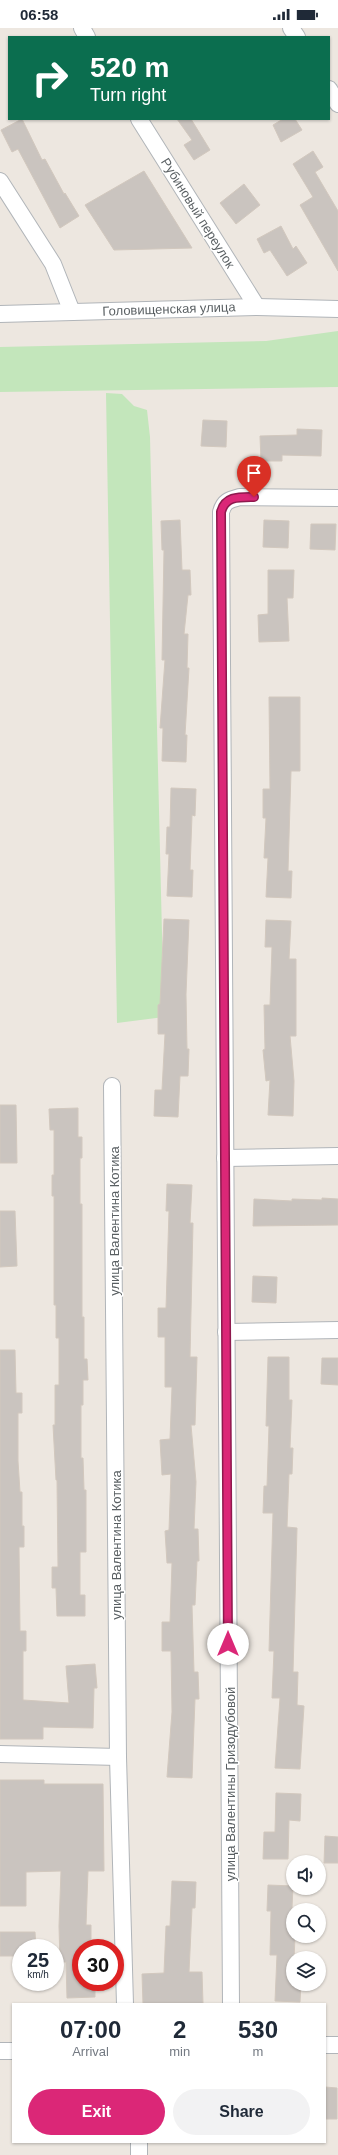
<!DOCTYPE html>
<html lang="en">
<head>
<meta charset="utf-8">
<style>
	body { margin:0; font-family:Helvetica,sans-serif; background:#f2f2f3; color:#1f2937; height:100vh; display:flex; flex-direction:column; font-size:15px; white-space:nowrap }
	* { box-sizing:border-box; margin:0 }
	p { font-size:13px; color:#747a83 }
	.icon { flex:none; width:22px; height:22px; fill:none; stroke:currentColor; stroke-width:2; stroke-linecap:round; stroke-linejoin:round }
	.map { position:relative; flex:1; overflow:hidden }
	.side { position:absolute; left:12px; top:1975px; width:314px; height:140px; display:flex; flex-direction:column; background:#fff; border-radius:0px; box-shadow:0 1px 3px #0004 }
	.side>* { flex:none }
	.hud { position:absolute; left:8px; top:8px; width:322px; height:84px; border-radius:0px; box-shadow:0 1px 3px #0004; background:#0b6e4f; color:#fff; overflow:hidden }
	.fabs { position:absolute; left:286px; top:1827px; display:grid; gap:8px }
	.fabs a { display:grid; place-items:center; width:40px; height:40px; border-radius:50%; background:#fff; box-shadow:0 1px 3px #0004; font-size:20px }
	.speed { position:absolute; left:12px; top:1911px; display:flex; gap:8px; font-size:20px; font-weight:700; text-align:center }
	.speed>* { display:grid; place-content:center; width:52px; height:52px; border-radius:50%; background:#fff; box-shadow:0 1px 3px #0004; line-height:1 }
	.speed small { font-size:10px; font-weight:400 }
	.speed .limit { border:6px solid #d22; background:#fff; color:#111 }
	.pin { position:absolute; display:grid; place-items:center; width:34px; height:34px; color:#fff; margin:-41px -17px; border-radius:50% 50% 50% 0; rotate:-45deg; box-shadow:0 0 4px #0007 }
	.pin .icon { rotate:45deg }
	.me { position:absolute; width:44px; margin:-22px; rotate:0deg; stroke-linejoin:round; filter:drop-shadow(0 0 3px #0008) }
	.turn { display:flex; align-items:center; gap:14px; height:84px; padding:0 16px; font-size:18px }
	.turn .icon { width:52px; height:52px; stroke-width:2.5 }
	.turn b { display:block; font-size:28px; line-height:34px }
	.eta { display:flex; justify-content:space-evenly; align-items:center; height:68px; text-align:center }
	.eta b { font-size:24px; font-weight:700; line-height:28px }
	.primary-button { display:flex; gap:8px; margin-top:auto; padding:8px 16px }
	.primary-button a { flex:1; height:46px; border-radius:24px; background:#db2777; color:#fff; font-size:16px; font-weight:700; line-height:46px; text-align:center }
	.primary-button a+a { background:#f2f2f3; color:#1f2937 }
	.status { display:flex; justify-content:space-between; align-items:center; height:28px; padding:0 20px; background:#fff; direction:ltr }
	.status svg { height:11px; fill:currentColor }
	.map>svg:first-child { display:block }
	.green { fill:#c3e6bb }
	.building { fill:#cac4bf; stroke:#d2c8be }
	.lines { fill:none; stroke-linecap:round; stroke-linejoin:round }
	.minor-casing { stroke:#b1b5b9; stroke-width:18 }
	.minor { stroke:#fff; stroke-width:16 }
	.route-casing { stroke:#8e194d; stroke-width:10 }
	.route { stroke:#db2777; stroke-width:7 }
	.labels { text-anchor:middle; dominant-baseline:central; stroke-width:3; stroke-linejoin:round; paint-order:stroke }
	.street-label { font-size:13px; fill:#595f62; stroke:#fff }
</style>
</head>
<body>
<div class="status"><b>06:58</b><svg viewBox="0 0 49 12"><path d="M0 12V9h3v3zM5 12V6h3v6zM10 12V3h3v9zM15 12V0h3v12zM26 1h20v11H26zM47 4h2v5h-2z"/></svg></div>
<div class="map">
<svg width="338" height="2127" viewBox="0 0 338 2127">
	<rect width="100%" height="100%" fill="#ede7e0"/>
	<g class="green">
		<polygon points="338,303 338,359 0,364 0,319 266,313"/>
		<polygon points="106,365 122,366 134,378 147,382 150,409 164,989 117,995"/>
	</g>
	<g class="building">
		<polygon points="22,91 42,132 45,131 64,166 65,165 79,188 60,200 18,121 12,124 1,102"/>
		<polygon points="177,91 191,91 210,122 194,132 184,117 192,112"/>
		<polygon points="283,91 295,91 302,102 281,114 273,97"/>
		<polygon points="313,123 323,139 315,144 338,183 338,243 300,177 313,169 293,136"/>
		<polygon points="144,143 192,220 114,222 85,177"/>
		<polygon points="244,156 260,177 236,196 220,175"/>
		<polygon points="281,198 293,221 296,218 307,235 287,248 270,222 264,225 257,211"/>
		<polygon points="203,392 227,393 226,419 201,418"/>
		<polygon points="297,401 322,402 321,428 282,427 282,433 261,433 260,408 297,407"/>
		<polygon points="180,492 182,542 190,542 191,567 188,567 184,606 188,606 187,640 189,640 185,707 187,707 186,734 162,733 163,700 160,700 165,632 162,632 164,522 162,522 161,493"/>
		<polygon points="264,492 289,493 288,520 263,519"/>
		<polygon points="311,496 336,496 335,522 310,521"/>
		<polygon points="268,542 294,542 293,570 287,570 289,613 259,614 258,587 268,586"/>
		<polygon points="269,669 300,669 300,743 291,743 288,843 292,843 291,870 266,869 268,830 264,830 266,790 263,790 263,761 270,761"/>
		<polygon points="171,760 196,761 195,788 192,787 190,842 193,842 192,869 167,868 169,826 166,826 167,799 170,799"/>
		<polygon points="164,891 189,892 186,966 187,1021 189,1021 188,1048 180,1048 178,1089 154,1088 155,1062 162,1062 165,1006 158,1006 158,977 160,976"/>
		<polygon points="266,892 291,893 289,931 296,931 296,1008 290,1008 294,1053 293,1088 268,1087 270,1052 266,1053 263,1022 265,1021 264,977 270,977 272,919 265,919"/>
		<polygon points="0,1077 16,1077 17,1135 0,1135"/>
		<polygon points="78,1080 78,1109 82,1109 82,1130 80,1130 80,1176 82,1176 82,1289 84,1289 84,1331 87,1331 88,1352 83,1352 83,1377 81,1377 81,1430 83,1430 84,1462 86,1462 86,1524 80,1524 80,1567 85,1567 85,1588 57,1588 56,1560 52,1560 52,1539 58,1539 57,1452 56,1452 53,1397 55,1397 55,1357 59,1357 59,1310 56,1310 56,1277 54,1277 54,1168 52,1168 52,1147 54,1147 54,1102 50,1102 49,1081"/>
		<polygon points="167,1156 192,1157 190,1195 193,1195 190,1329 197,1329 195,1397 191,1397 196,1454 194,1501 198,1501 199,1533 197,1533 195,1577 192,1577 194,1644 198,1644 199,1671 195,1671 192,1750 167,1749 172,1684 171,1623 162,1623 162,1594 170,1594 172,1535 167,1535 165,1503 169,1502 171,1446 162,1447 160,1412 170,1411 172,1359 165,1359 165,1309 158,1309 158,1280 166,1280 169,1183 166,1183"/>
		<polygon points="322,1170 338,1171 338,1197 253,1198 254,1171 292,1173 292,1171 322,1172"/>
		<polygon points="0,1183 15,1183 17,1238 0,1239"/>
		<polygon points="253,1248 277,1249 276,1275 252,1274"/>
		<polygon points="0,1322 15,1322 16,1365 22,1365 22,1385 18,1385 18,1433 20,1464 22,1464 22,1498 24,1498 24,1519 19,1519 20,1603 26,1603 26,1623 23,1623 23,1672 69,1675 66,1638 95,1636 97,1660 94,1660 93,1700 43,1699 43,1711 0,1711"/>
		<polygon points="268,1329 289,1329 289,1372 292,1372 290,1420 293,1420 292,1446 289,1446 287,1499 297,1500 293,1644 298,1644 297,1677 304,1678 300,1741 275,1740 280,1670 272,1670 274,1623 269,1623 273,1485 263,1485 264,1458 267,1458 269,1398 266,1398"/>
		<polygon points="322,1330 338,1330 338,1357 321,1356"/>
		<polygon points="0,1752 44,1752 44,1756 103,1756 104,1843 88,1843 86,1897 91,1897 91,1920 81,1920 81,1954 95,1954 95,1969 67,1970 66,1934 60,1934 59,1898 61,1843 26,1844 26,1878 0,1878"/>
		<polygon points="276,1765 301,1766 300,1793 289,1792 288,1831 263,1831 264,1804 275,1804"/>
		<polygon points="325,1808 338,1809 338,1835 324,1835"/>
		<polygon points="172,1853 196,1854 195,1880 192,1880 189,1944 202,1944 203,1976 143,1976 142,1946 164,1945 166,1898 170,1898"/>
		<polygon points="268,1857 293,1858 291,1901 293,1901 293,1908 295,1908 293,1956 301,1956 300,1974 275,1973 277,1927 270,1927 271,1883 267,1883"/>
		<polygon points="0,1904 35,1904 36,1920 21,1920 21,1928 0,1928"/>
		<polygon points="325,2059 337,2060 337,2091 325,2091"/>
	</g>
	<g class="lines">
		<defs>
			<g id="minor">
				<polyline points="82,0 87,9"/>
				<polyline points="291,0 297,9"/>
				<polyline points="329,61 338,76"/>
				<polyline points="139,91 257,279"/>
				<polyline points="0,153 53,236 72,284"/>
				<polyline points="0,286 257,279 338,281"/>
				<polyline points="112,1058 118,1729 125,1976"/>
				<polyline points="225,1130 338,1128"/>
				<polyline points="226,1304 338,1302"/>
				<polyline points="0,1726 118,1729"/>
				<path d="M231 1976 221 484C224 473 229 472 240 469L338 470"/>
				<polyline points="325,2017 338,2017"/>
				<polyline points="0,2023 13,2023"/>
				<polyline points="139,2127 139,2114"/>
			</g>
		</defs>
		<use href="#minor" class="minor-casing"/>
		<use href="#minor" class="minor"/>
	</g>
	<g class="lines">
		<defs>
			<path id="route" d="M228 1616 221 484C225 468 239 469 254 469"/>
		</defs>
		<use href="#route" class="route-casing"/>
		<use href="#route" class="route"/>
	</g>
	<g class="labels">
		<g class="street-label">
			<text transform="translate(198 185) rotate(58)">Рубиновый переулок</text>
			<text transform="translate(169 281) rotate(-2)">Головищенская улица</text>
			<text transform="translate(114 1193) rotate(-90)">улица Валентина Котика</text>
			<text transform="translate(116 1517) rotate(-90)">улица Валентина Котика</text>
			<text transform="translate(230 1756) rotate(-90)">улица Валентины Гризодубовой</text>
		</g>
	</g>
</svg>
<div class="fabs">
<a><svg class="icon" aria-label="sound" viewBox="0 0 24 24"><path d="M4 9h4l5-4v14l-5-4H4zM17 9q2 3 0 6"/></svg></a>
<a><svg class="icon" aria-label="search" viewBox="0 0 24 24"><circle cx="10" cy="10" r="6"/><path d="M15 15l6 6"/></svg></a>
<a><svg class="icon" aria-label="layers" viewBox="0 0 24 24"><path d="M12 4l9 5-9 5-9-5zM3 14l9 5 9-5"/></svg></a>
</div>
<div class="speed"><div>25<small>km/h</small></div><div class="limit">30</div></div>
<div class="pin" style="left:254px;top:469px;background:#d93025"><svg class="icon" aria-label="arrive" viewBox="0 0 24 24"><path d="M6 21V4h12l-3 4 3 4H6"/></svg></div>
<svg class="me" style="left:228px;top:1616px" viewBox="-20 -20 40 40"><circle r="19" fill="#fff"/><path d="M0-13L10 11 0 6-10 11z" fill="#db2777"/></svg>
<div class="hud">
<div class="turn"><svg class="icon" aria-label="right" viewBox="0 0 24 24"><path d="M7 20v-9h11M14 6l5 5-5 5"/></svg><div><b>520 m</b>Turn right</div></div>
</div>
<section class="side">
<div class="eta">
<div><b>07:00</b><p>Arrival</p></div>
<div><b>2</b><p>min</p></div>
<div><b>530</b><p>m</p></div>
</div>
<div class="primary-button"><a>Exit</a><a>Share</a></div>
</section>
</div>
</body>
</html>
